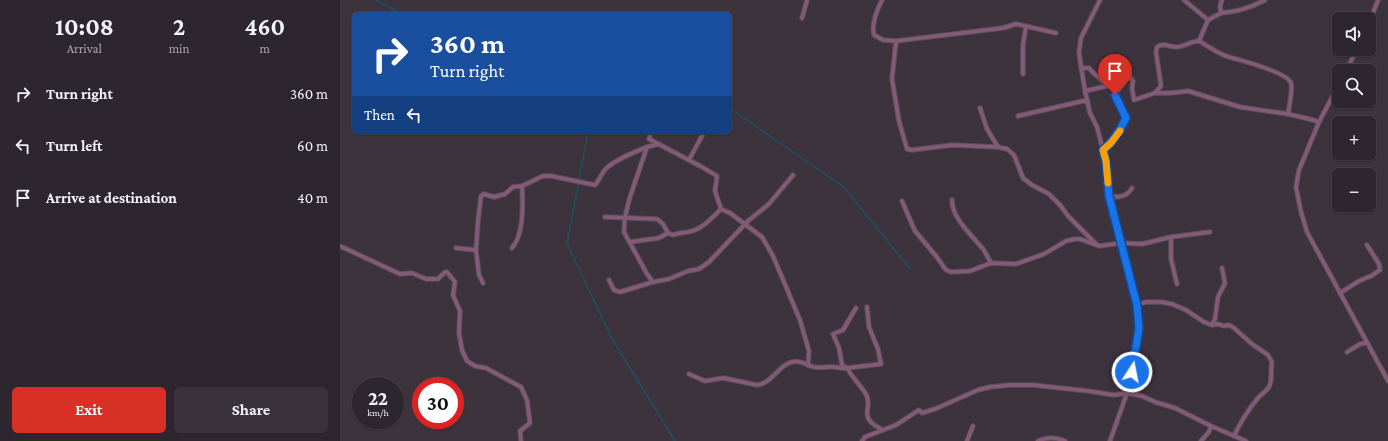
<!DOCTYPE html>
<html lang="en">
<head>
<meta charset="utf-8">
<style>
	body { margin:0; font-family:"Crimson Pro",serif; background:#39323a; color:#f1f3f6; height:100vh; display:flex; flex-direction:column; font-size:15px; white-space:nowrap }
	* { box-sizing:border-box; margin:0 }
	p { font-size:13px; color:#a7a5aa }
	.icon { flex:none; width:22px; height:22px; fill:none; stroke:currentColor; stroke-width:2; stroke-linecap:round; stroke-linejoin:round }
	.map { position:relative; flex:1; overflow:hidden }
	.side { display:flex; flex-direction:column; background:#2d262e; width:340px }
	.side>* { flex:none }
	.banner { position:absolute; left:12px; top:12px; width:380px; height:122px; border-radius:6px; box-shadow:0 1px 3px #0004,0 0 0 1px #48434a; background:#1a4fa0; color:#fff; overflow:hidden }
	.buttons { position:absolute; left:992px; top:12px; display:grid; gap:8px }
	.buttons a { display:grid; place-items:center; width:44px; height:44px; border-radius:6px; background:#2d262e; box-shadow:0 1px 3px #0004,0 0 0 1px #48434a; font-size:20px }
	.speed { position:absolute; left:12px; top:377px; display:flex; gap:8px; font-size:20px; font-weight:700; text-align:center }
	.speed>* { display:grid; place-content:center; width:52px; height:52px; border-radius:50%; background:#2d262e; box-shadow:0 1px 3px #0004,0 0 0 1px #48434a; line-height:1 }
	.speed small { font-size:10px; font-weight:400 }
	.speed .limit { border:6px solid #d22; background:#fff; color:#111 }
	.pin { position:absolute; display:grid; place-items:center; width:34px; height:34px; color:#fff; margin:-41px -17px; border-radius:50% 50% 50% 0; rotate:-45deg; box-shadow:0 0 4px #0007 }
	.pin .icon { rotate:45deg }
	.me { position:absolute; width:44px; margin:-22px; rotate:11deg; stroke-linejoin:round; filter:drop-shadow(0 0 3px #0008) }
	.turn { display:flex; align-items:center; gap:14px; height:84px; padding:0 12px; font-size:18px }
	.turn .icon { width:52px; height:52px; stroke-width:2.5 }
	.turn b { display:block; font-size:28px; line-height:34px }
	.then { display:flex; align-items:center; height:38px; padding:0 12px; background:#0003; gap:8px; font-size:15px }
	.eta { display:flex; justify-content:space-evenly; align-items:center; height:68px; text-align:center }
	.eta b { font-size:24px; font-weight:700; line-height:28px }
	.primary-button { display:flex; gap:8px; margin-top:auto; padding:8px 12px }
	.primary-button a { flex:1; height:46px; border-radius:6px; background:#d93025; color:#fff; font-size:16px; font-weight:700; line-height:46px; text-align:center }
	.primary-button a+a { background:#39323a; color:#f1f3f6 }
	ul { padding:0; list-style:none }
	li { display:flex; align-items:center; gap:12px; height:52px; padding:0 12px }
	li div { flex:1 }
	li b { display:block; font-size:15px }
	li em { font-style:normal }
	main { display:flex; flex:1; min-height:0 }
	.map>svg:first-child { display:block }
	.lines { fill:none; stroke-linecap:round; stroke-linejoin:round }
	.stream { stroke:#1f5066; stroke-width:1.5 }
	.street-casing { stroke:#59515a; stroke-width:5.5 }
	.street { stroke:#875979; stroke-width:3.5 }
	.route-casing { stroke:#114b97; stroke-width:10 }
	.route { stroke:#1a73e8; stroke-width:7 }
	.slow { stroke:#f59e0b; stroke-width:7 }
</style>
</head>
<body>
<main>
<section class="side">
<div class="eta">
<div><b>10:08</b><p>Arrival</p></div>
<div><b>2</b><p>min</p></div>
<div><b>460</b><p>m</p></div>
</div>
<ul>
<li><svg class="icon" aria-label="right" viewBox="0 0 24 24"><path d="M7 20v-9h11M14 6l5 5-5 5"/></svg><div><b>Turn right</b></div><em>360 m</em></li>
<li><svg class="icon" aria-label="left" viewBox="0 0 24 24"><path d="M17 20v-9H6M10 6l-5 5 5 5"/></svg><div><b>Turn left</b></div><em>60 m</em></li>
<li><svg class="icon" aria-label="arrive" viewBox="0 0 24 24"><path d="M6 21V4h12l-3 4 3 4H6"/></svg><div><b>Arrive at destination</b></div><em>40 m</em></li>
</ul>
<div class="primary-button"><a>Exit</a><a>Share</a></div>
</section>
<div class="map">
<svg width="1048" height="441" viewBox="0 0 1048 441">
	<rect width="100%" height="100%" fill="#3c333d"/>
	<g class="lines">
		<g class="stream">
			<polyline points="36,0 63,14"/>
			<polyline points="390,111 395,112 504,187 570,269"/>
			<polyline points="248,132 227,243 271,337 335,441"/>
		</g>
		<defs>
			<g id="street">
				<path d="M542 0C537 10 531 24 534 35L543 40 556 41 663 28 676 24 716 33"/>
				<polyline points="844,0 868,20 881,13"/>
				<path d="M882 0 880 6 881 13C896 12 912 7 925 0"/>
				<polyline points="462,18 467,0"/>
				<polyline points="1029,23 1038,0"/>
				<polyline points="556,41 552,79 559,121 567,149 572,150 612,145 658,147 667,149 674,155 683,178 692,185 709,194 720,205 729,217 756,244"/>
				<polyline points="859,41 868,20"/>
				<polyline points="783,62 789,66 788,72 790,76"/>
				<path d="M741 68H749C754 75 762 79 767 86"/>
				<polyline points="1006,71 1017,49"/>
				<polyline points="683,74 683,45 686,26"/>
				<polyline points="999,84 979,122 959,170 956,187 961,212 967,232 1048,381"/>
				<polyline points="745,91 739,53 741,38 760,0"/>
				<path d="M815 93 821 86 816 52 817 47C823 42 829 47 836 47 844 47 851 41 859 41 868 46 878 54 889 57 900 60 947 72 951 83 953 90 949 107 948 114"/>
				<polyline points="640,108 647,129 658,147"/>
				<polyline points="678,116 743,101 748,102"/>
				<path d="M311 132 309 139 362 167 377 176 375 191 381 209 390 213 422 237 433 256 460 320 469 351 468 365C477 370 484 366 494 367 499 367 502 369 507 368 512 377 520 385 526 394 532 404 523 412 530 421 533 425 539 428 543 430"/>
				<path d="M763 150C774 141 780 131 786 118L775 95 783 84 777 80"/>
				<polyline points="349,160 364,132"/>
				<path d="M769 196C778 198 787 197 792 188"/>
				<path d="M612 200C612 219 632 235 643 249 646 253 648 258 651 263"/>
				<polyline points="562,201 575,231 596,256 606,270 611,272 630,271 651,263 676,264 704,254 726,241 735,239 740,239 759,246 781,243 802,244 831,237 870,232"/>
				<path d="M265 217 317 219 323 224 328 233 333 235C340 232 346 233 352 231 363 228 373 217 381 209"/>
				<polyline points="831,237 831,259 837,284"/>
				<polyline points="290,242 319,238 328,233"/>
				<polyline points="0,246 60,274 72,273 86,279 98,279 105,272 107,272 115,282 113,295 120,311 119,333 122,350 127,361 135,366 146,368 181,387 187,400 190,423 180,431 181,441"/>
				<path d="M116 248 136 250 138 221 141 196 144 194 154 197 165 194 173 187 182 186 203 176H211L255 185C259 181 260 176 264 171 271 161 295 152 307 147"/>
				<path d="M172 248C184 235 183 202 182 186"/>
				<polyline points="136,250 139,275 143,283"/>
				<polyline points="269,280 274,290 280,292 313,282 329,279 348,271 359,269 369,262 408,221 429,204 453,175"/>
				<polyline points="313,282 307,274 284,232 285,217 290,197 307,147 319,144"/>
				<polyline points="1000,293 1019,281 1031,276 1040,270 1039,264 1027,245"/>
				<path d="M797 305 806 302H821L832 304 846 310 864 322 872 325 878 324 884 326 889 325 894 328 912 344 928 355 932 362C930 371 933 379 929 387 926 392 921 394 918 398 908 410 900 423 894 436"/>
				<polyline points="516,308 503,330 493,334 499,348 502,365 507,368 541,364 538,349 529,327 527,307"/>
				<polyline points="872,325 875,319 878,297 885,283 882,268"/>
				<polyline points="1007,352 1020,344 1026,343"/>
				<path d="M349 374 365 381 383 378 417 385C437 383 442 351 468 365"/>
				<polyline points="522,441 525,437 556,425 579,410 582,413 595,409 638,390 650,387 669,385 693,385 748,391 774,395 787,393 802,396 815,402 835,408 871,426 906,441"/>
				<polyline points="627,441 633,426"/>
				<path d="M698 441C708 437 715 437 725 441"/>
				<polyline points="770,441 787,393 794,361 799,328 797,305 769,196 766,161 757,127 750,113 745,91 767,86 783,76 788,75 793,81 792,88 794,100 815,93 831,93 848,91 900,107 948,114 973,120 979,122"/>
				<polyline points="861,441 869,432 871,426"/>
			</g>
		</defs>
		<use href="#street" class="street-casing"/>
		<use href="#street" class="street"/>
	</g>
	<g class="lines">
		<defs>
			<path id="route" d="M775 95 786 118C780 131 774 141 763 150L766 161 769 196 797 305 799 328 792 372"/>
		</defs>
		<use href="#route" class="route-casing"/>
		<use href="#route" class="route"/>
		<polyline class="slow" points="768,183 766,161 763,150 771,143 780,131"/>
	</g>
</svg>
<div class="buttons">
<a><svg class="icon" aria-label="sound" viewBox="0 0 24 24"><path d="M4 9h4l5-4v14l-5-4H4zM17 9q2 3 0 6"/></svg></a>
<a><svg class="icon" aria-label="search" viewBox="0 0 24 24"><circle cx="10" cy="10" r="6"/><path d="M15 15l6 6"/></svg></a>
<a>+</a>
<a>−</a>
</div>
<div class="speed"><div>22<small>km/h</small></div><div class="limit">30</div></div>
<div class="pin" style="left:775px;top:95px;background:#d93025"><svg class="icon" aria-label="arrive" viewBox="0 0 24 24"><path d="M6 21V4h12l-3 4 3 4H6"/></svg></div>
<svg class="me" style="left:792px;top:372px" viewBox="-20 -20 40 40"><circle r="17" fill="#1a73e8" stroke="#fff" stroke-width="3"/><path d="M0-11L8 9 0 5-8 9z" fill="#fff"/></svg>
<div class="banner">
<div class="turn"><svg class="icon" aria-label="right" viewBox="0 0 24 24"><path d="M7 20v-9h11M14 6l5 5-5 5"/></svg><div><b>360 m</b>Turn right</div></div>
<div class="then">Then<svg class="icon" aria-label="left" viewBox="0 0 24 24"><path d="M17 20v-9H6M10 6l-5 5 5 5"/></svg></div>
</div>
</div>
</main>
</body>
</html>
